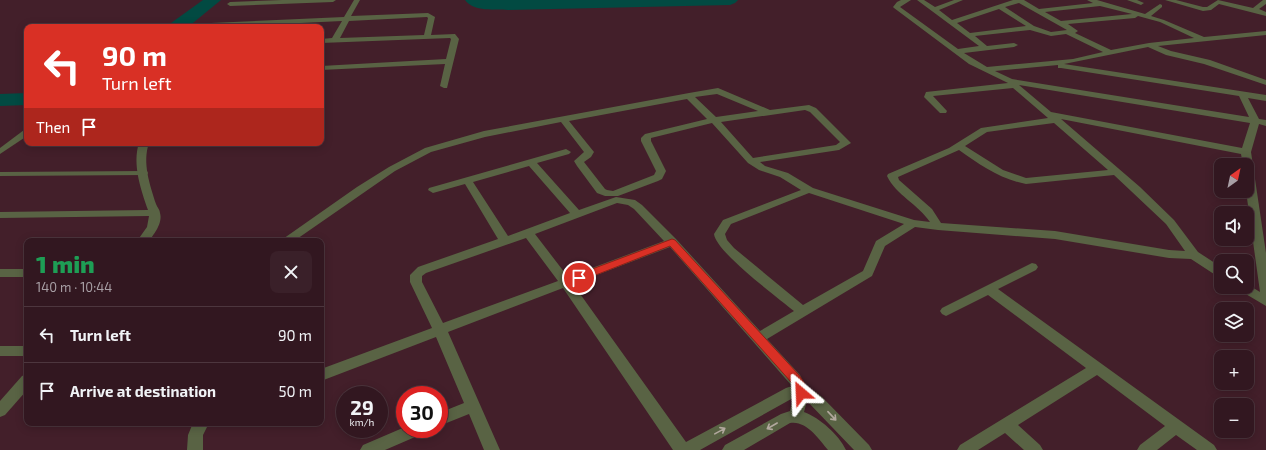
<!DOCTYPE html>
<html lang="en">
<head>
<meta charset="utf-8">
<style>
	body { margin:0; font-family:"Exo 2",sans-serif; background:#3a2029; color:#f1f3f6; height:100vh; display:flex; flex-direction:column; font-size:15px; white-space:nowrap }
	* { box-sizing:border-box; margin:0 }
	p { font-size:13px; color:#a89fa5 }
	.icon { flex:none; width:22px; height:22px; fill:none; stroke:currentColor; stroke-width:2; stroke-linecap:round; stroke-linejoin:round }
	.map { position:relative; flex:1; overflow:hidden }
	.drawer { position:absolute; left:24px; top:238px; width:300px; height:188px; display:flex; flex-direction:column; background:#321720; border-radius:8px; box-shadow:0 2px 10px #0003,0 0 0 1px #4d363e }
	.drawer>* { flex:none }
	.top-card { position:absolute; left:24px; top:24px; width:300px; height:122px; border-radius:8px; box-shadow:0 2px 10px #0003,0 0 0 1px #4d363e; background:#d93025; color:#fff; overflow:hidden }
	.needle { width:26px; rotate:33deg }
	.fabs { position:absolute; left:1214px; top:158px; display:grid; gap:8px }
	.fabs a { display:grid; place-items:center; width:40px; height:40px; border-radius:8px; background:#321720; box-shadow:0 2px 10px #0003,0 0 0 1px #4d363e; font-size:20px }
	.speed { position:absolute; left:336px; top:386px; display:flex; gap:8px; font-size:20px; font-weight:700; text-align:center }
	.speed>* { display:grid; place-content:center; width:52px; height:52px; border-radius:50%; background:#321720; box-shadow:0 2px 10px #0003,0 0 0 1px #4d363e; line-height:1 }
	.speed small { font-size:10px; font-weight:400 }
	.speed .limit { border:6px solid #d22; background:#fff; color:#111 }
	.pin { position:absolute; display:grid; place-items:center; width:34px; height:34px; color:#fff; margin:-17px; border:2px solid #fff; border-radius:50%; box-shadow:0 1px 4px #0007 }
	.me { position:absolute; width:44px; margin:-22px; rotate:334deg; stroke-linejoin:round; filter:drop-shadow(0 0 3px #0008) }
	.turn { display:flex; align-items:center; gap:14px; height:84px; padding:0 12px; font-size:18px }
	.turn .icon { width:52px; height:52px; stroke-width:2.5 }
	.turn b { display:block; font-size:28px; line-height:34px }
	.then { display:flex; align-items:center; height:38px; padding:0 12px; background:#0003; gap:8px; font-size:15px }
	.round { display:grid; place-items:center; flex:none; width:42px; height:42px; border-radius:8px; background:#3a2029 }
	.overview { display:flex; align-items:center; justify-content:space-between; height:68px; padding:0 12px }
	h1 { font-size:24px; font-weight:800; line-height:30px; color:#1e9e55 }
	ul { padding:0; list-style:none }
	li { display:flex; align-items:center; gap:12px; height:56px; padding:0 12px; border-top:1px solid #4d363e }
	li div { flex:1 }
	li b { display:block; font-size:15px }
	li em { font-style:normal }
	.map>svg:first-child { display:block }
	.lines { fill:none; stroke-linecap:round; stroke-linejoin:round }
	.river { fill:#024a42; fill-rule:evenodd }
	.service { fill:#596344; fill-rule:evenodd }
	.minor { fill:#596344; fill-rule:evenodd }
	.oneway { stroke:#b2a89e }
	.route { fill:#d93025; stroke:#8d1f18 }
</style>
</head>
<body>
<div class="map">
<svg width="1266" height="450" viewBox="0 0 1266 450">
	<rect width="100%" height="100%" fill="#431f2a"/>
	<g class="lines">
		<g class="river">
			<polygon points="203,0 221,0 188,27 169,27 171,23"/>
			<path d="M465 0H738L735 3 730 5 508 10C496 9 473 12 465 0Z"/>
			<polygon points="27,93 27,105 0,106 0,94"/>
		</g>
		<g class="service">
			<polygon points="24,130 27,130 27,136 0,154 0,148"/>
			<polygon points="144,171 147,171 148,173 147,175 0,176 0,172"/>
		</g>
		<g class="minor">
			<polygon points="282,0 336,0 333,2 230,6 227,4 230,2"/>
			<path d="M354 0H360L351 16 428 13 435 17 431 35 455 34 459 39 447 88H444L440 86 445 64 321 70V66L446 59 451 39 450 38 321 43V39L332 38 342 21 214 27 207 25 211 23 344 17ZM427 17 428 18 424 35 340 38 349 21Z"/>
			<path d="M901 0H911L900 7 958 49 979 46 917 0H924L935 7 954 0H963L939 10 952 20 1013 0H1024L1039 9 1093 3 1087 0H1097L1145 14 1160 4 1162 5V7L1151 16 1164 20 1204 37 1266 31V35L1158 46 1171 51 1210 60 1266 80V85L1204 64 1166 55 1148 47 1064 64 1266 95V101L1248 98 1259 119 1266 120V126L1259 124 1251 152 1266 253V306L1239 290 1237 287H1247V284L1260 292 1246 191 1247 165H1243L1241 154 1061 119 1140 187 1174 220 1198 252 1221 267V277L1217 276 1191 259 1169 258 1055 239 938 230 915 227 885 246 872 276 767 339 800 375 807 389 814 391 822 397 869 445 872 450H854L807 401 804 412C820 418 839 435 846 450H828C819 439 806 420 790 423L744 450H722L725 445 781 414 790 411 793 398 700 450H673L563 288 448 332 500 450H484L469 414 439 426V413L464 403 436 337 321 381V369L432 328 410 282V275L418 267 498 239 465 184 433 193 428 190 429 188 566 149 571 152 569 154 537 163 579 210 616 197 635 200 642 205 676 239 760 331 794 311C777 297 716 252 714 234L723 220 801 190 780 177 759 170 748 163 712 123 651 138V141L666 171 662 179 658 181 618 196H605L597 193 577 166 574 161 584 152 561 122 485 137 431 152 395 171 294 241H280L357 187 389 167 425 148 484 131 689 93 718 88 770 110 809 105 816 108 851 143 839 150 760 162 765 166 788 173 813 188 914 220 930 222C918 204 896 195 887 176L888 174 949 148 981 128 1048 118 1013 88 933 96 947 111 946 113H940L924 97 926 92 1008 83 969 64 894 8 893 7 897 2ZM1019 3 1067 30 1051 32 1034 26 1005 7ZM1100 6 1132 14 1061 21 1045 12ZM999 9 1026 26 970 33 957 23ZM1138 16 1160 22 1194 38 1149 43 1111 50 1075 33 1078 31 1068 24 1135 18ZM1030 30 1051 36 1066 34 1103 52 1073 59 987 67 964 53 1014 47 1018 45 1014 43 987 46 975 36ZM1058 65V68H1061L1239 96 1249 117 1012 79 995 71ZM1019 85 1250 123 1242 148 1051 112ZM717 94 758 111 716 117 695 97ZM687 99 707 119 645 134 641 138V141L656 171 654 175 613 191 607 190 605 189 584 162 591 157 594 152 569 121ZM805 110 810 112 840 142 836 145 753 158 721 122ZM1054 123 1108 170 1026 178 1003 170 965 146 987 132ZM959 150C980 165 1000 179 1026 184L1114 175 1166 224 1185 251 1169 250 1055 231 941 223 932 209 899 180 898 177ZM529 166 570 213 508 236 473 182ZM809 193 904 224 876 241 863 271 803 305 734 248 727 240 725 234 731 224ZM617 203 628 205 634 209 664 241 568 277 535 234ZM526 238 558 281 443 323 422 282V276L426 273ZM670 247 792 386 786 388 686 442 573 284Z"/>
			<polygon points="1127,0 1137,0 1144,3 1141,5"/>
			<polygon points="1165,0 1176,0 1203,7 1207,7 1218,0 1253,8 1263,0 1266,0 1266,4 1259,9 1266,12 1266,16 1219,4 1211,10 1203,11"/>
			<path d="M139 143H149C142 163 150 185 156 204 157 207 160 210 160 213 163 223 154 234 149 241H137L147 227 149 216 0 218V212L148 210C141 190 132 164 139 143Z"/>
			<polygon points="1032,263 1036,264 1038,267 1036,270 998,289 1214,445 1217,450 1197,450 1176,435 1157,450 1137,450 1140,445 1165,426 1097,375 1018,425 1040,445 1043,450 1024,450 1005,433 978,450 957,450 960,445 1086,368 988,295 946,316 942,314 940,311 942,308"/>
			<rect x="0" y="269" width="27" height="8"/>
			<rect x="0" y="346" width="27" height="10"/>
			<polygon points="27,374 27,390 5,415 0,417 0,401 22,376"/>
			<polygon points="193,423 209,423 203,435 203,450 187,450 188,435"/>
			<polygon points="405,427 405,429 425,429 422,434 385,450 360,450 363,445"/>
		</g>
	</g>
	<defs><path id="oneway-shaft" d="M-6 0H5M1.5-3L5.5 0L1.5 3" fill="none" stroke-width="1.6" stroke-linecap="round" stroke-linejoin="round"/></defs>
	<g class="oneway">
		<use href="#oneway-shaft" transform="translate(832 416) rotate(47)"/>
		<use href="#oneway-shaft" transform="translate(772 426) rotate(150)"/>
		<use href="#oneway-shaft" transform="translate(720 431) rotate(-29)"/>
	</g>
	<path class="route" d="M672 239 675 240 799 375C804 382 809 389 805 396L801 398 797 396 794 386 791 382 670 246 583 280H576L574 278 576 275Z"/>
</svg>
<div class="fabs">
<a><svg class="needle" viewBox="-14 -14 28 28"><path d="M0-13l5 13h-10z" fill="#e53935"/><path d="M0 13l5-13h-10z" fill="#a89fa5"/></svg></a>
<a><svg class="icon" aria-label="sound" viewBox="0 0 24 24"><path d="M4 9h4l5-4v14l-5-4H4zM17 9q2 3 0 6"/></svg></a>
<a><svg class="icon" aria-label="search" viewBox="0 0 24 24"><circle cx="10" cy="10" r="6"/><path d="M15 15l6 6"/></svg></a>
<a><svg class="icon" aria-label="layers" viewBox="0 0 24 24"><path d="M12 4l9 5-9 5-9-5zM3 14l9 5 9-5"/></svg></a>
<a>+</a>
<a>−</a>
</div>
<div class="speed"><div>29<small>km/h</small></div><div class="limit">30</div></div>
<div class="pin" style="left:579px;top:278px;background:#d93025"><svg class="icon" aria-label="arrive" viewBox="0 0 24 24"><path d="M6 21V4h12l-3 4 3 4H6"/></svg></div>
<svg class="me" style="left:801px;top:393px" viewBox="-20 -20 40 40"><path d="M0-17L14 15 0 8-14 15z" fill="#d93025" stroke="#fff" stroke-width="4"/></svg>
<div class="top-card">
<div class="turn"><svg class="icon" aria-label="left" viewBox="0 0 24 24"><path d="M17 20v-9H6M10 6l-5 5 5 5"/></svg><div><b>90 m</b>Turn left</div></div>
<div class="then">Then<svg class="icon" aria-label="arrive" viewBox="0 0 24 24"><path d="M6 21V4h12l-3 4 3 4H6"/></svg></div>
</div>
<section class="drawer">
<div class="overview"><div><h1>1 min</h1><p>140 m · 10:44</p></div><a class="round"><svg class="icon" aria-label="close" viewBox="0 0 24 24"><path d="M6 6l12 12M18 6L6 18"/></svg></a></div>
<ul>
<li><svg class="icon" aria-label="left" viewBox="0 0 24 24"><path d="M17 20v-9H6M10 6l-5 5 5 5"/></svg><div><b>Turn left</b></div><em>90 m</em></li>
<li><svg class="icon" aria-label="arrive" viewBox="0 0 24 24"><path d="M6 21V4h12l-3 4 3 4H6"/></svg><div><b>Arrive at destination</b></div><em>50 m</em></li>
</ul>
</section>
</div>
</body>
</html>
